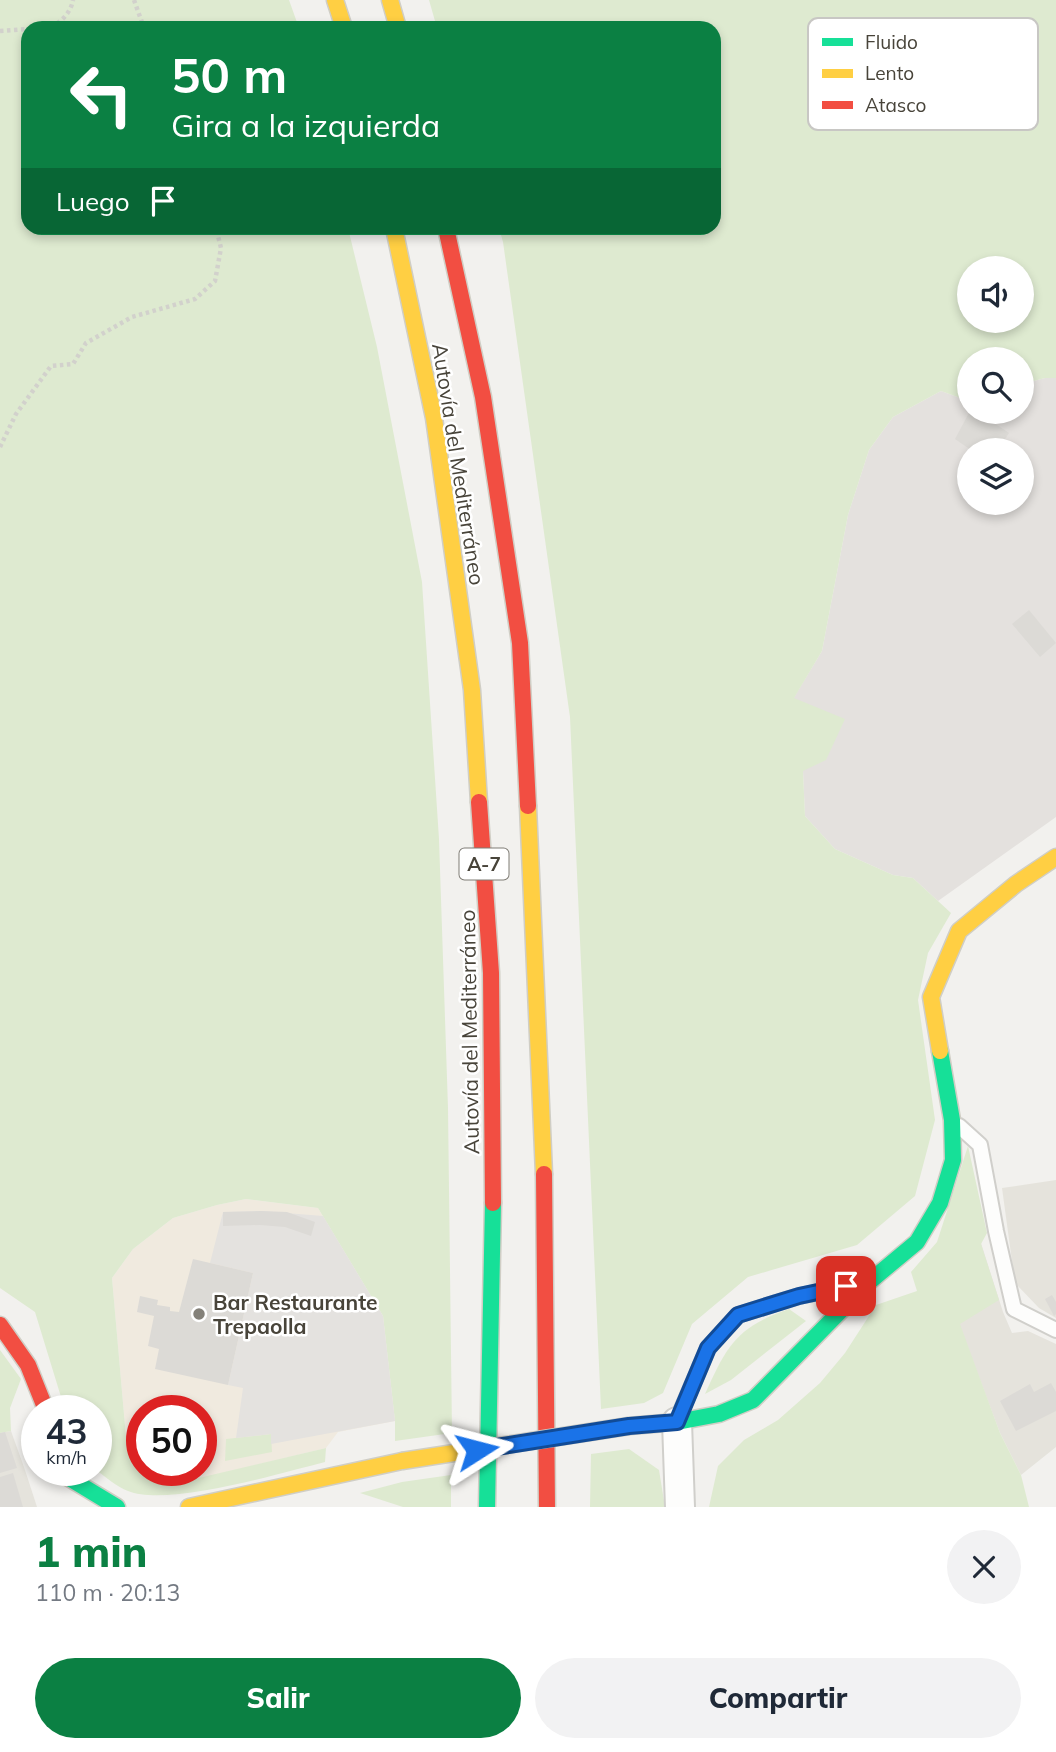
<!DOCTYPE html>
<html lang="es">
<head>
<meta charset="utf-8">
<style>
	body { margin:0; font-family:Mulish,sans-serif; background:#f2f2f3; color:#1f2937; height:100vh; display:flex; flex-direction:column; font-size:26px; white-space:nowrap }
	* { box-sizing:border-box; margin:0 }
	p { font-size:23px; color:#747a83 }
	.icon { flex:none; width:38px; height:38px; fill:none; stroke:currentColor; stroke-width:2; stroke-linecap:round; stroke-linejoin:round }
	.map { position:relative; height:1507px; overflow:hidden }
	.side { display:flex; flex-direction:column; background:#fff; flex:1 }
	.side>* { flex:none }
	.banner { position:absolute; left:21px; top:21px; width:700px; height:214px; border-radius:21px; box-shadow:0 4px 10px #0003; background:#0b8043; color:#fff; overflow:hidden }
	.buttons { position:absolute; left:957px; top:256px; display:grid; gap:14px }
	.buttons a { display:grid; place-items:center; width:77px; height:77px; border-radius:50%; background:#fff; box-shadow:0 4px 10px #0003; font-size:35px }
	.speed { position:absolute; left:21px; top:1395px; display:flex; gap:14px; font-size:35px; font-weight:700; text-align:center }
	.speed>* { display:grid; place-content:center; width:91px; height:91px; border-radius:50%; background:#fff; box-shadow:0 4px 10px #0003; line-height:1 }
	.speed small { font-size:18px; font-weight:400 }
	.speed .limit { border:10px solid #d22; background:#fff; color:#111 }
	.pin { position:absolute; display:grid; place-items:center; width:60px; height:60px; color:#fff; margin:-30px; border-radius:14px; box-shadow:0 4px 10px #0006 }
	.me { position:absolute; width:77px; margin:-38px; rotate:81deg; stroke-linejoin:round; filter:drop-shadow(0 0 5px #0008) }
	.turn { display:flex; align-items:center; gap:24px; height:147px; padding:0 35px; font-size:32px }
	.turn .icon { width:91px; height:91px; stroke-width:2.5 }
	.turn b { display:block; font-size:49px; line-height:60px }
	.then { display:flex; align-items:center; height:66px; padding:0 35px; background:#0003; gap:14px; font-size:26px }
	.round { display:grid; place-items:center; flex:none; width:74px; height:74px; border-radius:37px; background:#f2f2f3 }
	.overview { display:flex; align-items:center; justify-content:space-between; height:119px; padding:0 35px }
	h1 { font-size:42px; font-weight:800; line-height:52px; color:#0b8043 }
	.action { display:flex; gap:14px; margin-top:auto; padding:14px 35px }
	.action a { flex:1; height:80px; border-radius:42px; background:#0b8043; color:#fff; font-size:28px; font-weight:800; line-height:80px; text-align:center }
	.action a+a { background:#f2f2f3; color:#1f2937 }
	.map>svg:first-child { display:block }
	.residential { fill:#e5e3dc }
	.commercial { fill:#f0eadf }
	.industrial { fill:#e4e1de; fill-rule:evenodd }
	.green { fill:#deead0; fill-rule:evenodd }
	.parking { fill:#e4e2df }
	.building { fill:#dcdad6 }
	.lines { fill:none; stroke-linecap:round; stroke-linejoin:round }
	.lane-casing { stroke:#d0cfcb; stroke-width:18 }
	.street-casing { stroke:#d0cfcb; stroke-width:32 }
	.fast-casing { stroke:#d0cec5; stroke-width:19 }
	.slow-casing { stroke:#d0cec5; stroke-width:19 }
	.jam-casing { stroke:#d0cec5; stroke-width:19 }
	.path { stroke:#d2d1cc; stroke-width:4.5; stroke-dasharray:3.5 3.5; stroke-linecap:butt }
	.lane { stroke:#fdfdfc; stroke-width:14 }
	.street { stroke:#fdfdfc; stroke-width:28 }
	.fast { stroke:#16e098; stroke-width:16 }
	.slow { stroke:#ffcf43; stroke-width:16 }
	.jam { stroke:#f24e42; stroke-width:16 }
	.slow-bridge-casing { stroke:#d0cec5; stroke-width:19; stroke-linecap:butt }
	.slow-bridge { stroke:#ffcf43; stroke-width:16 }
	.route-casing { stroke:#114b97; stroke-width:18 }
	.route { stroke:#1a73e8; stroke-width:12 }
	.poi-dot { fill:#848179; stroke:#fff; stroke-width:2.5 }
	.labels { text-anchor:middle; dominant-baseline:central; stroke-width:5; stroke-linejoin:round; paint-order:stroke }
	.shield { fill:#fff; stroke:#7f7c75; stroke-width:2 }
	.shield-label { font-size:19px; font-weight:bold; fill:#48443a }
	.street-label { font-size:21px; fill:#48443a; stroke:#fff }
	.poi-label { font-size:21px; font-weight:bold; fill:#48443a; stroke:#fff; text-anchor:start }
	.key { fill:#fff; stroke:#c8c7c4; stroke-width:2 }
	.key-label { font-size:19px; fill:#48443a }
</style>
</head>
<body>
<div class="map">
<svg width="1056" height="1507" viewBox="0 0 1056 1507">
	<rect width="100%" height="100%" fill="#f2f1ee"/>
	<g class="residential">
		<polygon points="1056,1180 1056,1318 1039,1308 1015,1283 1002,1188"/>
		<polygon points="981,1243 1003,1312 1012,1333 1028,1331 1056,1344 1056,1447 1021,1475 1000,1433 959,1324"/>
		<polygon points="11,1431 25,1470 37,1507 0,1507 0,1433"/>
	</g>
	<polygon class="commercial" points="246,1199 318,1208 383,1316 395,1421 338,1432 326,1448 186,1482 155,1476 147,1470 201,1470 201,1410 142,1410 142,1466 136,1462 126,1437 112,1278 133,1249 173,1218 217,1205"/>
	<path class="industrial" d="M1045 378H1056V817L938 901 913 878 893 875 835 849 805 816 803 771 793 699 822 651 848 515 869 450 893 417 941 391 963 399 969 397 970 411H1022V384ZM970 450H1022V502H970Z"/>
	<g class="green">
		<path d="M0 0H289L299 28H28V228H348L377 347 422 582 439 839 448 1108 452 1433 395 1441V1421L383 1316 318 1208 246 1199 217 1205 173 1218 133 1249 112 1278 126 1437 136 1462 142 1466V1470H147L155 1476 186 1481 326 1448 325 1462C281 1473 168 1507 128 1491 117 1487 106 1477 96 1470V1410H65L35 1312 0 1288Z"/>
		<path d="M429 0H1056V378H1045L1022 384V359H970L969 397 963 399 941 391 893 417 869 450 848 515 822 651 794 698 845 719 826 760 803 771 805 816 835 849 893 875 913 878 951 913 928 953 918 1000 935 1120 915 1196 857 1245 748 1277 692 1324 663 1393 644 1403 601 1409 570 717 503 242 499 228H714V28H437ZM970 268H1022V320H970Z"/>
		<polygon points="968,1146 987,1233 981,1244 999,1300 960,1324 1000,1433 1021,1475 1029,1507 709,1507 718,1466 744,1440 778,1420 820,1383 845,1353 876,1305 917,1291 911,1272 937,1242"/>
		<path d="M789 1309 806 1321 731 1380 705 1394C727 1345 737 1327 789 1309Z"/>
		<polygon points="0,1350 21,1379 10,1408 11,1431 0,1433"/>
		<polygon points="271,1434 272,1452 225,1461 226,1439"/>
		<polygon points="629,1449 659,1470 665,1507 590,1507 591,1454"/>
		<polygon points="451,1475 451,1507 403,1507 360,1493 402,1482"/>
	</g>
	<polygon class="parking" points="261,1211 323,1216 383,1316 395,1421 271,1444 271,1434 236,1438 243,1388 228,1385 253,1273 210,1263 223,1212"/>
	<g class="building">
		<polygon points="970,411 976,411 1009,433 998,450 971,450 955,439"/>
		<polygon points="1029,610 1056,643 1040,657 1012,624"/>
		<polygon points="261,1211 287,1212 315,1222 311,1236 285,1227 260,1225 223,1226 223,1212"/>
		<polygon points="193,1259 253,1273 228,1385 155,1369 159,1349 148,1346 154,1316 137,1312 140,1296 158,1300 157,1305 170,1307 170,1311 179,1312"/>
		<polygon points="1052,1295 1056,1302 1056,1314 1054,1316 1045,1299"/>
		<polygon points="1051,1383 1056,1392 1056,1411 1016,1431 1000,1401 1030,1384 1034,1392"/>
		<polygon points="5,1432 17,1468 0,1473 0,1433"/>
		<polygon points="13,1473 23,1507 0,1507 0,1477"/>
	</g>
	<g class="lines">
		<defs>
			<g id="lane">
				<polyline points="959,1126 980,1145 996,1231 1014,1309 1056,1330"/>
				<polyline points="679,1416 708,1348 738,1315 799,1296 854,1285"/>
			</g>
			<polyline id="street" points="677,1422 680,1507"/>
			<g id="fast">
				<polyline points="629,1426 677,1422 719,1414 753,1400 869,1282 917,1242 940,1203 953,1160 952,1120 940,1051"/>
				<polyline points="66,1470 69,1478 117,1507"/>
				<polyline points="487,1507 493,1203"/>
			</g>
			<g id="slow">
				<polyline points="335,0 344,28"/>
				<polyline points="390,0 398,28"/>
				<polyline points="394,228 434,418 472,690 479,802"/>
				<polyline points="528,806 544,1174"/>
				<polyline points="940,1051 931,997 959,931 1016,884 1056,857"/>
				<polyline points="189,1507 402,1461"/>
			</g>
			<g id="jam">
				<polyline points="446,228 483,397 520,643 528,806"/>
				<polyline points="479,802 491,973 493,1203"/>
				<polyline points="544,1174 547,1507"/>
				<polyline points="0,1325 28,1365 46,1410"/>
			</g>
		</defs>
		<use href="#lane" class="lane-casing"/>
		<use href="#street" class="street-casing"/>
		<use href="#fast" class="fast-casing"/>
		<use href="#slow" class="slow-casing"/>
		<use href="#jam" class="jam-casing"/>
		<g class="path">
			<polyline points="134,0 144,28"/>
			<path d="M44 28C58 27 71 13 73 0"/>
			<polyline points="0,31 28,29"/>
			<polyline points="0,447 16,414 51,366 73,364 86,343 132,317 195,299 215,281 221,248 216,228"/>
		</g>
		<use href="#lane" class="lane"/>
		<use href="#street" class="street"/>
		<use href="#fast" class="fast"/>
		<use href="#slow" class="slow"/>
		<use href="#jam" class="jam"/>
		<defs>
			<polyline id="slow-bridge" points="402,1461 629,1426"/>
		</defs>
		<use href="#slow-bridge" class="slow-bridge-casing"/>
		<use href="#slow-bridge" class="slow-bridge"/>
	</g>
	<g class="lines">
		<defs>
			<polyline id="route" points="477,1450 629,1426 677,1422 708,1348 738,1315 799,1296 846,1286"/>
		</defs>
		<use href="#route" class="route-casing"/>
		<use href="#route" class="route"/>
	</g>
	<circle class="poi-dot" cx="199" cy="1314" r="7"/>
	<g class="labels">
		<rect class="shield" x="459.5" y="848.5" width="49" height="31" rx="5"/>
		<g class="shield-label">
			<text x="484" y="864">A-7</text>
		</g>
		<g class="street-label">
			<text transform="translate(459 464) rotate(81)">Autovía del Mediterráneo</text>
			<text transform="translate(469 1032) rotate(-91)">Autovía del Mediterráneo</text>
		</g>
		<g class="poi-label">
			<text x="213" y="1302">Bar Restaurante<tspan x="213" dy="24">Trepaolla</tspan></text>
		</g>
	</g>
	<rect x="808" y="18" width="230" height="112" rx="10" class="key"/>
	<rect x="822" y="38" width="31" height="8" fill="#16e098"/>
	<rect x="822" y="69" width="31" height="9" fill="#ffcf43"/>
	<rect x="822" y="101" width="31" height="8" fill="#f24e42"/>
	<g class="key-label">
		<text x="865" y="49">Fluido</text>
		<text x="865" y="80">Lento</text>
		<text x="865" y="112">Atasco</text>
	</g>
</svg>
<div class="buttons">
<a><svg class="icon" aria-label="sound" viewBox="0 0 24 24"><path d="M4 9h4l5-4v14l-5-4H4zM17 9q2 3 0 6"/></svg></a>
<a><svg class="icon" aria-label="search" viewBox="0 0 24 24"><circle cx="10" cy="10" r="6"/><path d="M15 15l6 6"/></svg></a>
<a><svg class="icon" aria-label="layers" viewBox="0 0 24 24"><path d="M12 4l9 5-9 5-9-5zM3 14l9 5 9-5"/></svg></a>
</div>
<div class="speed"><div>43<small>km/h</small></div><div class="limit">50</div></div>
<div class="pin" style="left:846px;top:1286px;background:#d93025"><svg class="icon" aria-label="arrive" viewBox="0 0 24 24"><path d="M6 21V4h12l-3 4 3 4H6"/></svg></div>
<svg class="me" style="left:477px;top:1450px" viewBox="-20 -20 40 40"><path d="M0-17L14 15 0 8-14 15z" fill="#1a73e8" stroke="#fff" stroke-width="4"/></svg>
<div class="banner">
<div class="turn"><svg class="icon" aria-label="left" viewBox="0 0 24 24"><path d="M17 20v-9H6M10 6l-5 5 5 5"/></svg><div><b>50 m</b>Gira a la izquierda</div></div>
<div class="then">Luego<svg class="icon" aria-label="arrive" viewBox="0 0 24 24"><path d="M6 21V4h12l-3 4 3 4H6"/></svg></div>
</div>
</div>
<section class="side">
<div class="overview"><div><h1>1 min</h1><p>110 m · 20:13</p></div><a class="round"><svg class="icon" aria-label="close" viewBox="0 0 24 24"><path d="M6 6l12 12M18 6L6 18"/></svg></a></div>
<div class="action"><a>Salir</a><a>Compartir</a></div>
</section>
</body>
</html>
